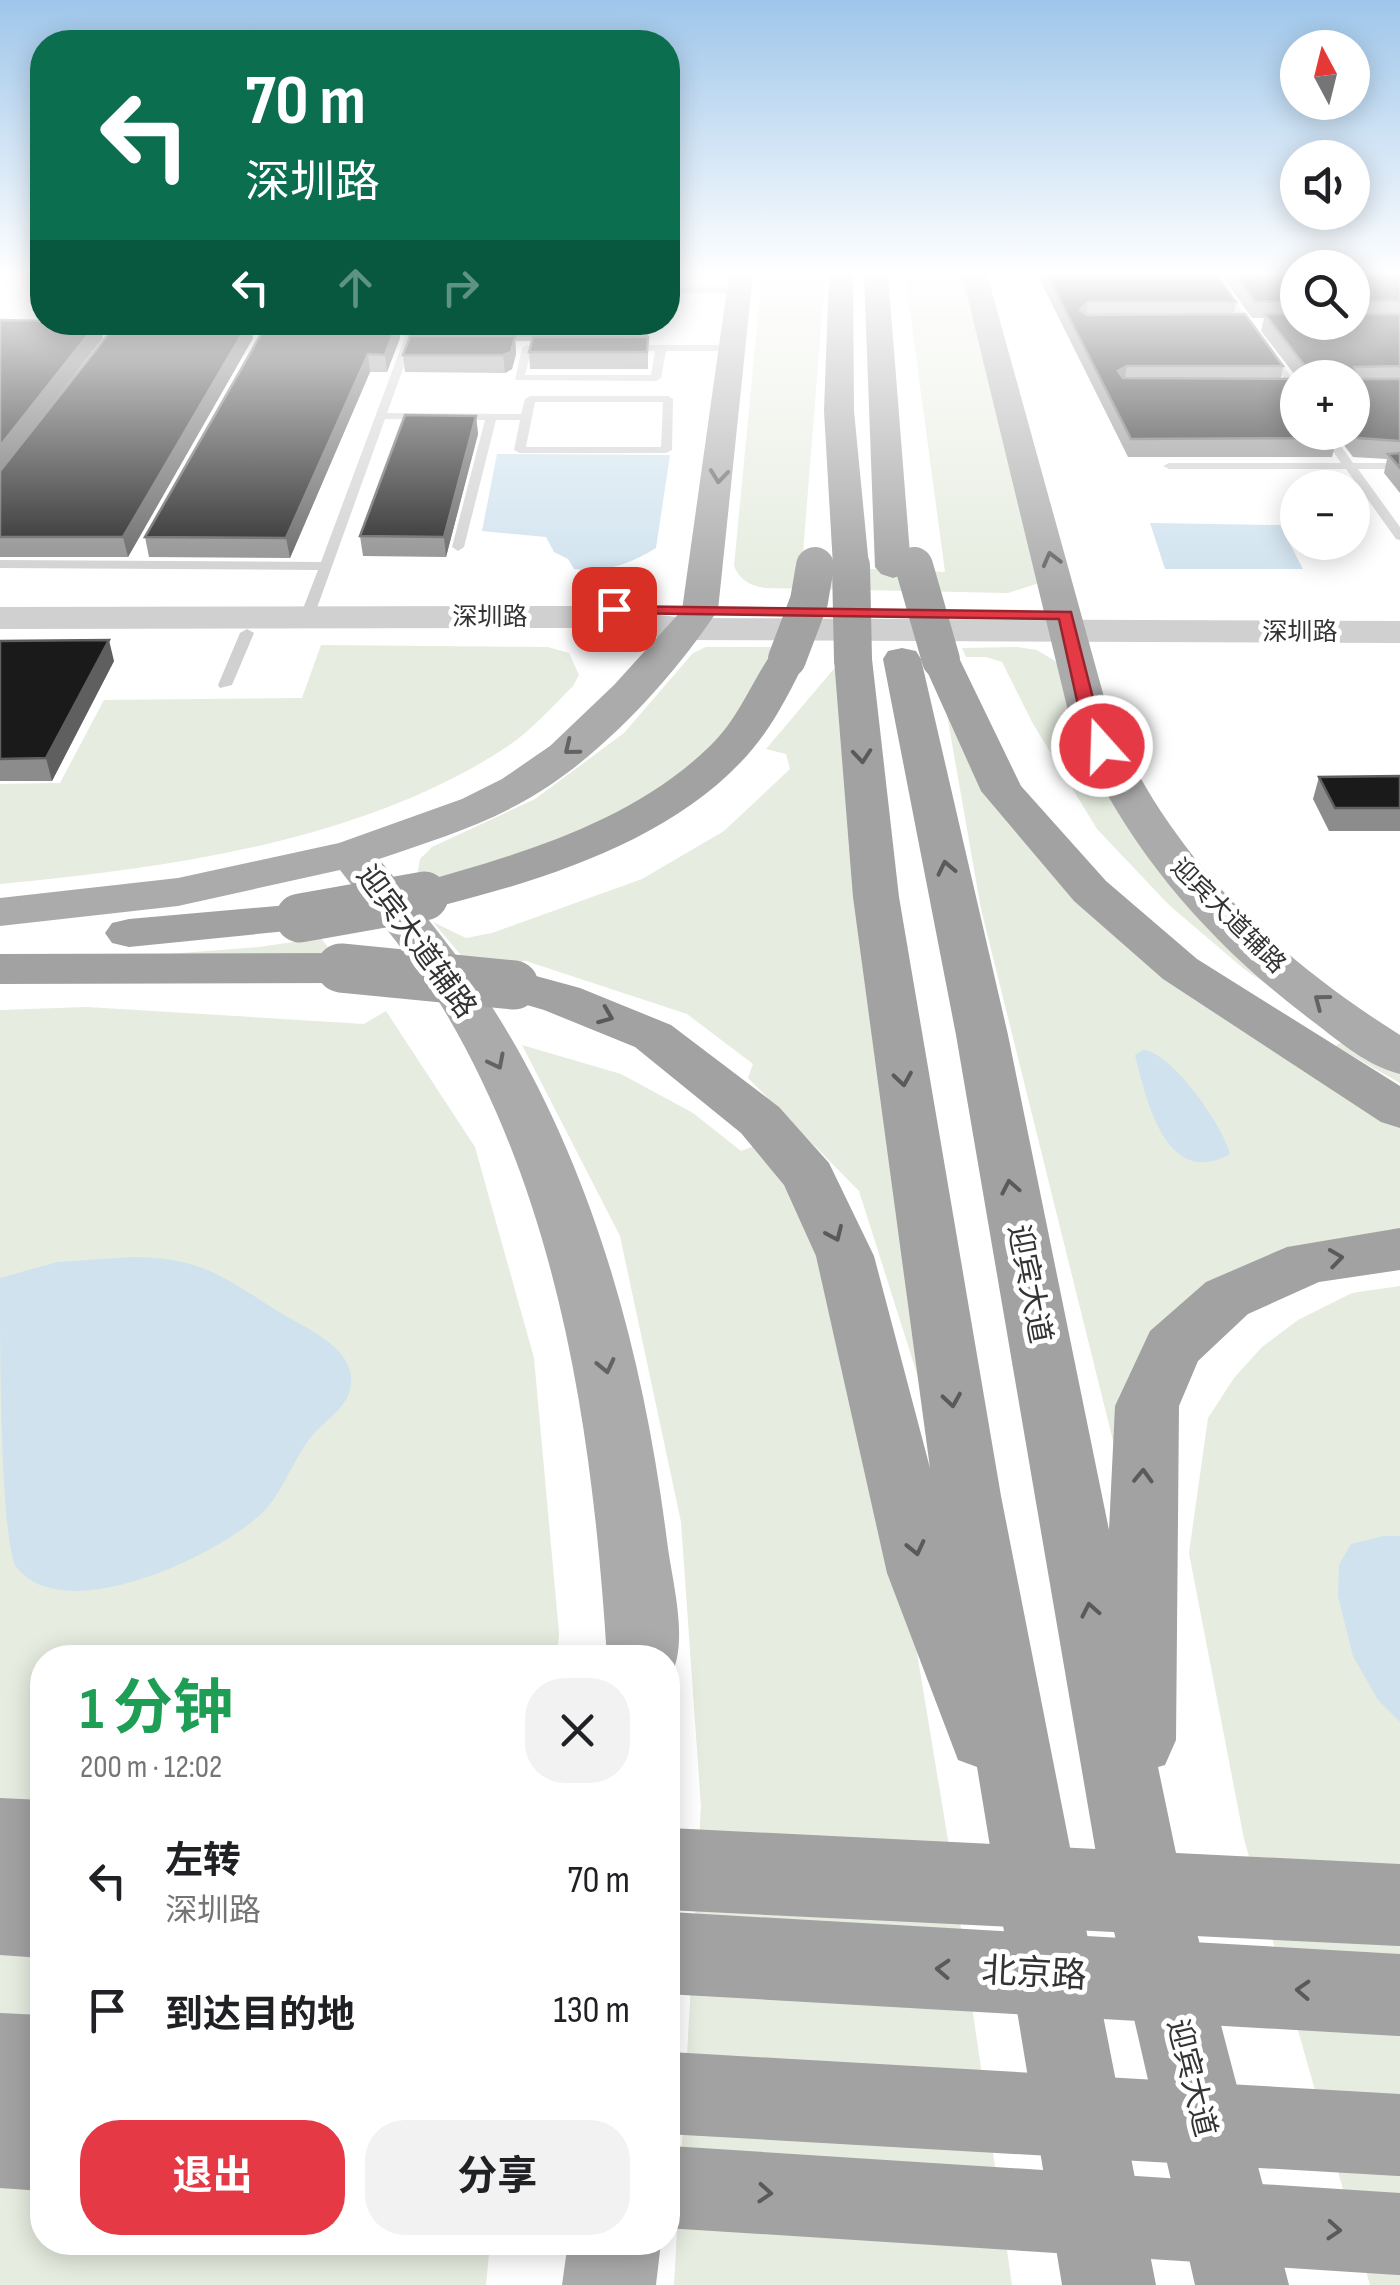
<!DOCTYPE html>
<html lang="zh">
<head>
<meta charset="utf-8">
<style>
	body { margin:0; font-family:"Sofia Sans Condensed","Noto Sans SC",sans-serif; background:#f2f2f2; color:#202124; height:100vh; display:flex; flex-direction:column; font-size:38px; white-space:nowrap }
	* { box-sizing:border-box; margin:0 }
	p { font-size:32px; color:#757577 }
	.icon { flex:none; width:55px; height:55px; fill:none; stroke:currentColor; stroke-width:2; stroke-linecap:round; stroke-linejoin:round }
	.map { position:relative; flex:1; overflow:hidden }
	.panel { position:absolute; left:30px; top:1645px; width:650px; height:610px; display:flex; flex-direction:column; background:#fff; border-radius:40px; box-shadow:0 5px 25px #0003 }
	.panel>* { flex:none }
	.guide { position:absolute; left:30px; top:30px; width:650px; height:305px; border-radius:40px; box-shadow:0 5px 25px #0003; background:#0b6e4f; color:#fff; overflow:hidden }
	.needle { width:65px; rotate:353deg }
	.tools { position:absolute; left:1280px; top:30px; display:grid; gap:20px }
	.tools a { display:grid; place-items:center; width:90px; height:90px; border-radius:50%; background:#fff; box-shadow:0 5px 25px #0003; font-size:50px }
	.pin { position:absolute; display:grid; place-items:center; width:85px; height:85px; color:#fff; margin:-42px; border-radius:20px; box-shadow:0 5px 15px #0006 }
	.me { position:absolute; width:110px; margin:-55px; rotate:340deg; stroke-linejoin:round; filter:drop-shadow(0 0 8px #0008) }
	.turn { display:flex; align-items:center; gap:35px; height:210px; padding:0 50px; font-size:45px }
	.turn .icon { width:130px; height:130px; stroke-width:2.5 }
	.turn b { display:block; font-size:70px; line-height:85px }
	.lanes { display:flex; align-items:center; height:95px; padding:0 50px; background:#0003; justify-content:center; gap:50px; direction:ltr }
	.lanes .off { opacity:.35 }
	.round { display:grid; place-items:center; flex:none; width:105px; height:105px; border-radius:40px; background:#f2f2f2 }
	.headline { display:flex; align-items:center; justify-content:space-between; height:170px; padding:0 50px }
	h1 { font-size:60px; font-weight:700; line-height:75px; color:#1e9e55 }
	.button { display:flex; gap:20px; margin-top:auto; padding:20px 50px }
	.button a { flex:1; height:115px; border-radius:40px; background:#e63946; color:#fff; font-size:40px; font-weight:700; line-height:115px; text-align:center }
	.button a+a { background:#f2f2f2; color:#202124 }
	ul { padding:0; list-style:none }
	li { display:flex; align-items:center; gap:30px; height:130px; padding:0 50px }
	li div { flex:1 }
	li b { display:block; font-size:38px }
	li em { font-style:normal }
	.map>svg:first-child { display:block }
	.green { fill:#e6ecdf }
	.water { fill:#cfe2ee }
	.lines { fill:none; stroke-linecap:round; stroke-linejoin:round }
	.service { fill:#d0d0d0; fill-rule:evenodd }
	.tertiary { fill:#d0d0d0; fill-rule:evenodd }
	.primary { fill:#ababab; fill-rule:evenodd }
	.trunk { fill:#a2a2a2; fill-rule:evenodd }
	.trunk-bridge-far2 { stroke:#a2a2a2; stroke-width:38 }
	.trunk-bridge-far1 { stroke:#a2a2a2; stroke-width:49 }
	.trunk-bridge { stroke:#a2a2a2; stroke-width:82 }
	.wall { fill:#8c8c8c }
	.shaded-wall { fill:#5f5f5f }
	.building { fill:#1a1a1a; stroke:#5f5f5f; stroke-width:2.5 }
	.oneway { stroke:#636363 }
	.oneway2 { stroke:#5a5a5a }
	.route { fill:#e63946; stroke:#96252e; stroke-width:2.5 }
	.labels { text-anchor:middle; dominant-baseline:central; stroke-width:10; stroke-linejoin:round; paint-order:stroke }
	.far-street-label { font-size:25px; fill:#333; stroke:#fff }
	.street-label { font-size:30px; fill:#333; stroke:#fff }
	.near-street-label { font-size:35px; fill:#333; stroke:#fff }
</style>
</head>
<body>
<div class="map">
<svg width="1400" height="2285" viewBox="0 0 1400 2285">
	<rect width="100%" height="100%" fill="#fff"/>
	<g class="green">
		<path d="M762 274 825 277 802 566 945 572 905 274H966L1042 582 1008 593 766 588C750 586 740 580 734 566Z"/>
		<path d="M321 645 548 647 569 653 579 675 573 686C552 707 530 732 505 748 361 842 168 868 0 884V784L60 783 104 700 302 698Z"/>
		<polygon points="706,647 785,647 695,775 627,819 414,892 420,859 432,847 535,799 624,733 693,653"/>
		<polygon points="1017,647 1037,650 1063,666 1105,782 1400,1066 1400,1083 1335,1046 1348,1039 1244,969 1169,905 1097,829 1032,722 1002,662 986,657 966,657 962,648"/>
		<polygon points="838,664 930,1415 859,1191 748,1078 753,1064 687,1014 526,961 470,966 433,922 466,938 492,933 642,879 724,831 790,769 786,754 766,749"/>
		<polygon points="943,692 1001,808 1400,1124 1400,1239 1233,1281 1121,1473 981,909"/>
		<polygon points="321,938 339,963 51,963 259,947"/>
		<polygon points="87,1007 364,1024 386,1011 475,1147 534,1358 559,1633 557,1658 42,1658 42,2242 490,2243 486,2285 0,2285 0,1010"/>
		<polygon points="522,1045 621,1074 693,1113 741,1151 763,1143 808,1198 890,1490 950,1852 1012,2285 674,2285 701,1806 681,1522 620,1236"/>
		<polygon points="1400,1286 1400,2285 1370,2285 1244,1839 1189,1553 1208,1418 1234,1378 1262,1347 1298,1320 1352,1293"/>
	</g>
	<g class="water">
		<path d="M497 454 670 455 656 548C631 564 604 573 574 569L568 559 554 552 546 537 482 531Z"/>
		<polygon points="1150,523 1280,525 1303,569 1165,569"/>
		<path d="M1143 1050C1171 1051 1224 1127 1230 1154 1166 1190 1146 1099 1135 1055Z"/>
		<path d="M134 1257C203 1258 223 1277 279 1312 302 1326 348 1345 351 1376 354 1405 327 1417 311 1437 294 1458 285 1487 267 1508 226 1553 61 1632 15 1565 0 1529 0 1332 0 1278L57 1262Z"/>
		<polygon points="1383,1536 1400,1536 1400,1722 1378,1700 1353,1656 1338,1596 1339,1565 1351,1544"/>
	</g>
	<g class="lines">
		<g class="service">
			<polygon points="1206,274 1215,274 1298,386 1298,397"/>
			<polygon points="668,287 739,287 744,290 739,293 668,293"/>
			<path d="M410 322H420L387 413 521 414 525 399 530 396H668L673 399 672 450 666 453H520L514 450 520 420H496L464 547 458 551 452 547 485 420 385 419 313 619 306 623 299 619 318 570 0 568V560L321 562 406 334H374L369 331 374 328H408ZM535 402H663L661 447H526Z"/>
			<polygon points="290,328 293,333 224,334 219,331 224,328"/>
			<polygon points="527,345 532,348 525,375 651,375 655,351 619,350 623,345 733,345 738,348 733,351 666,351 661,378 656,381 515,380 522,348"/>
			<polygon points="1320,432 1331,432 1353,463 1400,463 1400,469 1358,469 1400,527 1400,540 1396,539 1346,469 1169,469 1163,466 1169,463 1341,463"/>
			<polygon points="247,629 254,633 232,685 220,688 218,685 240,633"/>
		</g>
		<polygon class="tertiary" points="578,606 687,618 1400,621 1400,643 687,640 578,628 0,629 0,607"/>
		<g class="primary">
			<path d="M729 274H753L718 610C670 682 593 766 515 806 472 829 425 843 379 859 419 908 460 956 494 1010 594 1168 644 1357 667 1541 672 1583 691 1645 668 1681V1658H607C593 1435 560 1205 444 1010 414 960 375 916 340 870L178 906 0 926V898L178 878 339 843 462 799 502 779 550 746 614 685 682 610Z"/>
			<path d="M962 274H987L1109 715C1170 856 1271 954 1400 1035V1074C1368 1066 1341 1043 1315 1023 1207 943 1119 841 1069 715Z"/>
			<polygon points="568,2242 661,2242 656,2285 562,2285"/>
		</g>
		<g class="trunk">
			<polygon points="829,274 853,274 854,411 869,566 863,573 851,577 839,573 833,566 824,411"/>
			<polygon points="864,274 888,274 911,567 905,574 893,578 881,574 875,567"/>
			<path d="M787 648 801 651 806 659C788 696 770 732 741 762 661 846 533 883 424 910L408 906 401 896 408 886C513 856 629 825 710 746 739 718 751 683 773 651Z"/>
			<polygon points="853,648 867,651 872,659 899,897 1001,1496 1156,2285 1062,2285 977,1767 958,1760 887,1573 816,1256 784,1185 741,1133 635,1047 544,1010 496,996 489,985 496,974 514,970 580,988 671,1025 779,1107 829,1163 874,1256 930,1468 853,897 834,659 839,651"/>
			<polygon points="902,648 916,651 921,659 1008,1035 1109,1530 1115,1406 1150,1331 1206,1282 1287,1247 1400,1228 1400,1270 1319,1282 1248,1314 1198,1361 1179,1406 1176,1740 1165,1765 1158,1767 1176,1853 1289,2285 1195,2285 1096,1853 956,1035 883,659 888,651"/>
			<polygon points="941,649 955,652 960,660 1021,786 1106,881 1197,959 1400,1086 1400,1128 1381,1122 1163,979 1074,901 981,791 922,660 927,652"/>
			<polygon points="300,904 317,908 324,918 317,928 129,947 112,943 105,933 112,923 129,919"/>
			<polygon points="341,953 358,958 365,968 358,978 341,983 0,984 0,954"/>
			<polygon points="0,1798 42,1800 42,1876 31,1875 42,1876 42,1958 0,1955"/>
			<polygon points="0,2013 42,2015 42,2191 0,2188"/>
		</g>
		<g class="trunk-bridge-far2">
			<polyline points="851,566 853,659"/>
			<polyline points="914,566 941,660"/>
			<polyline points="787,659 809,601 815,566"/>
		</g>
		<g class="trunk-bridge-far1">
			<polyline points="300,918 424,896"/>
			<polyline points="341,968 514,985"/>
		</g>
		<g class="trunk-bridge">
			<polyline points="668,1869 1400,1905"/>
			<polyline points="668,1953 1400,1995"/>
			<polyline points="668,2093 1400,2135"/>
			<polyline points="668,2187 1400,2234"/>
		</g>
	</g>
	<g class="wall">
		<polygon points="1037,274 1216,274 1236,302 1234,314 1283,366 1281,379 1337,438 1332,457 1128,457"/>
		<polygon points="1220,274 1298,274 1298,322 1352,322 1352,274 1400,274 1400,493 1384,473 1387,459 1353,457 1334,432 1352,432 1352,378 1298,378 1298,379 1261,331 1264,318 1252,318"/>
		<polygon points="268,322 398,322 400,338 387,372 370,372 290,558 149,557 145,537"/>
		<polygon points="648,322 648,369 530,369 529,352 532,341 515,341 516,354 512,369 505,373 405,372 403,355 416,336 415,323"/>
		<polygon points="253,338 128,557 0,557 0,471"/>
		<polygon points="476,416 478,434 446,557 363,556 360,536"/>
		<polygon points="0,641 114,661 52,781 0,781"/>
		<polygon points="1400,776 1400,831 1329,831 1313,799 1319,777"/>
	</g>
	<g class="shaded-wall">
		<polygon points="1088,302 1086,318 1080,310"/>
		<polygon points="98,322 100,322 103,338 0,471 0,446"/>
		<polygon points="249,322 250,322 253,338 128,557 123,537"/>
		<polygon points="397,322 400,338 387,372 385,355"/>
		<polygon points="515,336 516,354 512,369 505,373 503,355"/>
		<polygon points="368,354 370,372 290,558 286,538"/>
		<polygon points="1127,366 1124,383 1118,371"/>
		<polygon points="476,416 478,434 446,557 444,537"/>
		<polygon points="109,640 114,661 52,781 46,758"/>
	</g>
	<g class="building">
		<polygon points="1047,274 1216,274 1236,302 1088,302 1080,310 1088,315 1245,314 1283,366 1127,366 1118,371 1123,378 1295,379 1298,380 1298,432 1333,432 1337,438 1131,439"/>
		<polygon points="1235,274 1298,274 1298,301 1255,302"/>
		<rect x="1352" y="274" width="48" height="27"/>
		<polygon points="1265,314 1298,314 1298,322 1352,322 1352,314 1400,314 1400,366 1354,367 1356,379 1400,379 1400,441 1358,438 1352,431 1352,378 1303,378 1305,366"/>
		<polygon points="0,320 98,322 0,446"/>
		<polygon points="118,322 249,322 123,537 0,537 0,471"/>
		<polygon points="268,322 397,322 385,355 368,354 286,538 145,537"/>
		<polygon points="421,322 648,322 648,324 415,323"/>
		<polygon points="410,336 515,336 511,352 503,355 403,355"/>
		<polygon points="533,337 648,337 647,352 529,352"/>
		<polygon points="405,415 476,416 444,537 360,536"/>
		<polygon points="1400,453 1400,468 1388,454"/>
		<polygon points="109,640 46,758 0,759 0,641"/>
		<polygon points="1400,776 1400,808 1335,808 1319,777"/>
	</g>
	<defs><path id="oneway-chevron" d="M-2-3.5L2.5 0L-2 3.5" fill="none" stroke-width="1.6" stroke-linecap="round" stroke-linejoin="round" transform="scale(2.5)"/></defs>
	<g class="oneway">
		<use href="#oneway-chevron" transform="translate(719 476) rotate(96)"/>
		<use href="#oneway-chevron" transform="translate(1051 559) rotate(-105)"/>
		<use href="#oneway-chevron" transform="translate(571 748) rotate(141)"/>
		<use href="#oneway-chevron" transform="translate(1321 1001) rotate(-143)"/>
		<use href="#oneway-chevron" transform="translate(497 1062) rotate(63)"/>
		<use href="#oneway-chevron" transform="translate(606 1366) rotate(77)"/>
	</g>
	<g class="oneway2">
		<use href="#oneway-chevron" transform="translate(862 756) rotate(85)"/>
		<use href="#oneway-chevron" transform="translate(946 868) rotate(-102)"/>
		<use href="#oneway-chevron" transform="translate(606 1016) rotate(22)"/>
		<use href="#oneway-chevron" transform="translate(903 1079) rotate(81)"/>
		<use href="#oneway-chevron" transform="translate(1010 1187) rotate(-101)"/>
		<use href="#oneway-chevron" transform="translate(835 1234) rotate(66)"/>
		<use href="#oneway-chevron" transform="translate(1336 1258) rotate(-8)"/>
		<use href="#oneway-chevron" transform="translate(952 1400) rotate(81)"/>
		<use href="#oneway-chevron" transform="translate(1143 1476) rotate(-88)"/>
		<use href="#oneway-chevron" transform="translate(916 1548) rotate(77)"/>
		<use href="#oneway-chevron" transform="translate(1090 1610) rotate(-101)"/>
		<use href="#oneway-chevron" transform="translate(943 1969) rotate(-177)"/>
		<use href="#oneway-chevron" transform="translate(1303 1990) rotate(-177)"/>
		<use href="#oneway-chevron" transform="translate(765 2193) rotate(4)"/>
		<use href="#oneway-chevron" transform="translate(1334 2230) rotate(4)"/>
	</g>
	<linearGradient id="sky" x2="0" y2="1"><stop stop-color="#9ec6ea"/><stop offset="0.46" stop-color="#fff"/><stop offset="1" stop-color="#fff" stop-opacity="0"/></linearGradient>
	<rect width="1400" height="594" fill="url(#sky)"/>
	<polygon class="route" points="609,606 1071,612 1097,714 1111,746 1096,750 1080,714 1059,619 614,613 607,609"/>
	<g class="labels">
		<g class="far-street-label">
			<text x="490" y="617">深圳路</text>
			<text x="1300" y="632">深圳路</text>
			<text transform="translate(1228 916) rotate(45)">迎宾大道辅路</text>
		</g>
		<g class="street-label">
			<text transform="translate(416 942) rotate(54)">迎宾大道辅路</text>
			<text transform="translate(1029 1284) rotate(79)">迎宾大道</text>
			<text transform="translate(1191 2078) rotate(76)">迎宾大道</text>
		</g>
		<g class="near-street-label">
			<text transform="translate(1034 1974) rotate(3)">北京路</text>
		</g>
	</g>
</svg>
<div class="tools">
<a><svg class="needle" viewBox="-14 -14 28 28"><path d="M0-13l5 13h-10z" fill="#e53935"/><path d="M0 13l5-13h-10z" fill="#757577"/></svg></a>
<a><svg class="icon" aria-label="sound" viewBox="0 0 24 24"><path d="M4 9h4l5-4v14l-5-4H4zM17 9q2 3 0 6"/></svg></a>
<a><svg class="icon" aria-label="search" viewBox="0 0 24 24"><circle cx="10" cy="10" r="6"/><path d="M15 15l6 6"/></svg></a>
<a>+</a>
<a>−</a>
</div>
<div class="pin" style="left:614px;top:609px;background:#d93025"><svg class="icon" aria-label="arrive" viewBox="0 0 24 24"><path d="M6 21V4h12l-3 4 3 4H6"/></svg></div>
<svg class="me" style="left:1102px;top:746px" viewBox="-20 -20 40 40"><circle r="17" fill="#e63946" stroke="#fff" stroke-width="3"/><path d="M0-11L8 9 0 5-8 9z" fill="#fff"/></svg>
<div class="guide">
<div class="turn"><svg class="icon" aria-label="left" viewBox="0 0 24 24"><path d="M17 20v-9H6M10 6l-5 5 5 5"/></svg><div><b>70 m</b>深圳路</div></div>
<div class="lanes"><svg class="icon" aria-label="left" viewBox="0 0 24 24"><path d="M17 20v-9H6M10 6l-5 5 5 5"/></svg><svg class="icon off" aria-label="ahead" viewBox="0 0 24 24"><path d="M12 20V5M6 11l6-6 6 6"/></svg><svg class="icon off" aria-label="right" viewBox="0 0 24 24"><path d="M7 20v-9h11M14 6l5 5-5 5"/></svg></div>
</div>
<section class="panel">
<div class="headline"><div><h1>1 分钟</h1><p>200 m · 12:02</p></div><a class="round"><svg class="icon" aria-label="close" viewBox="0 0 24 24"><path d="M6 6l12 12M18 6L6 18"/></svg></a></div>
<ul>
<li><svg class="icon" aria-label="left" viewBox="0 0 24 24"><path d="M17 20v-9H6M10 6l-5 5 5 5"/></svg><div><b>左转</b><p>深圳路</p></div><em>70 m</em></li>
<li><svg class="icon" aria-label="arrive" viewBox="0 0 24 24"><path d="M6 21V4h12l-3 4 3 4H6"/></svg><div><b>到达目的地</b></div><em>130 m</em></li>
</ul>
<div class="button"><a>退出</a><a>分享</a></div>
</section>
</div>
</body>
</html>
